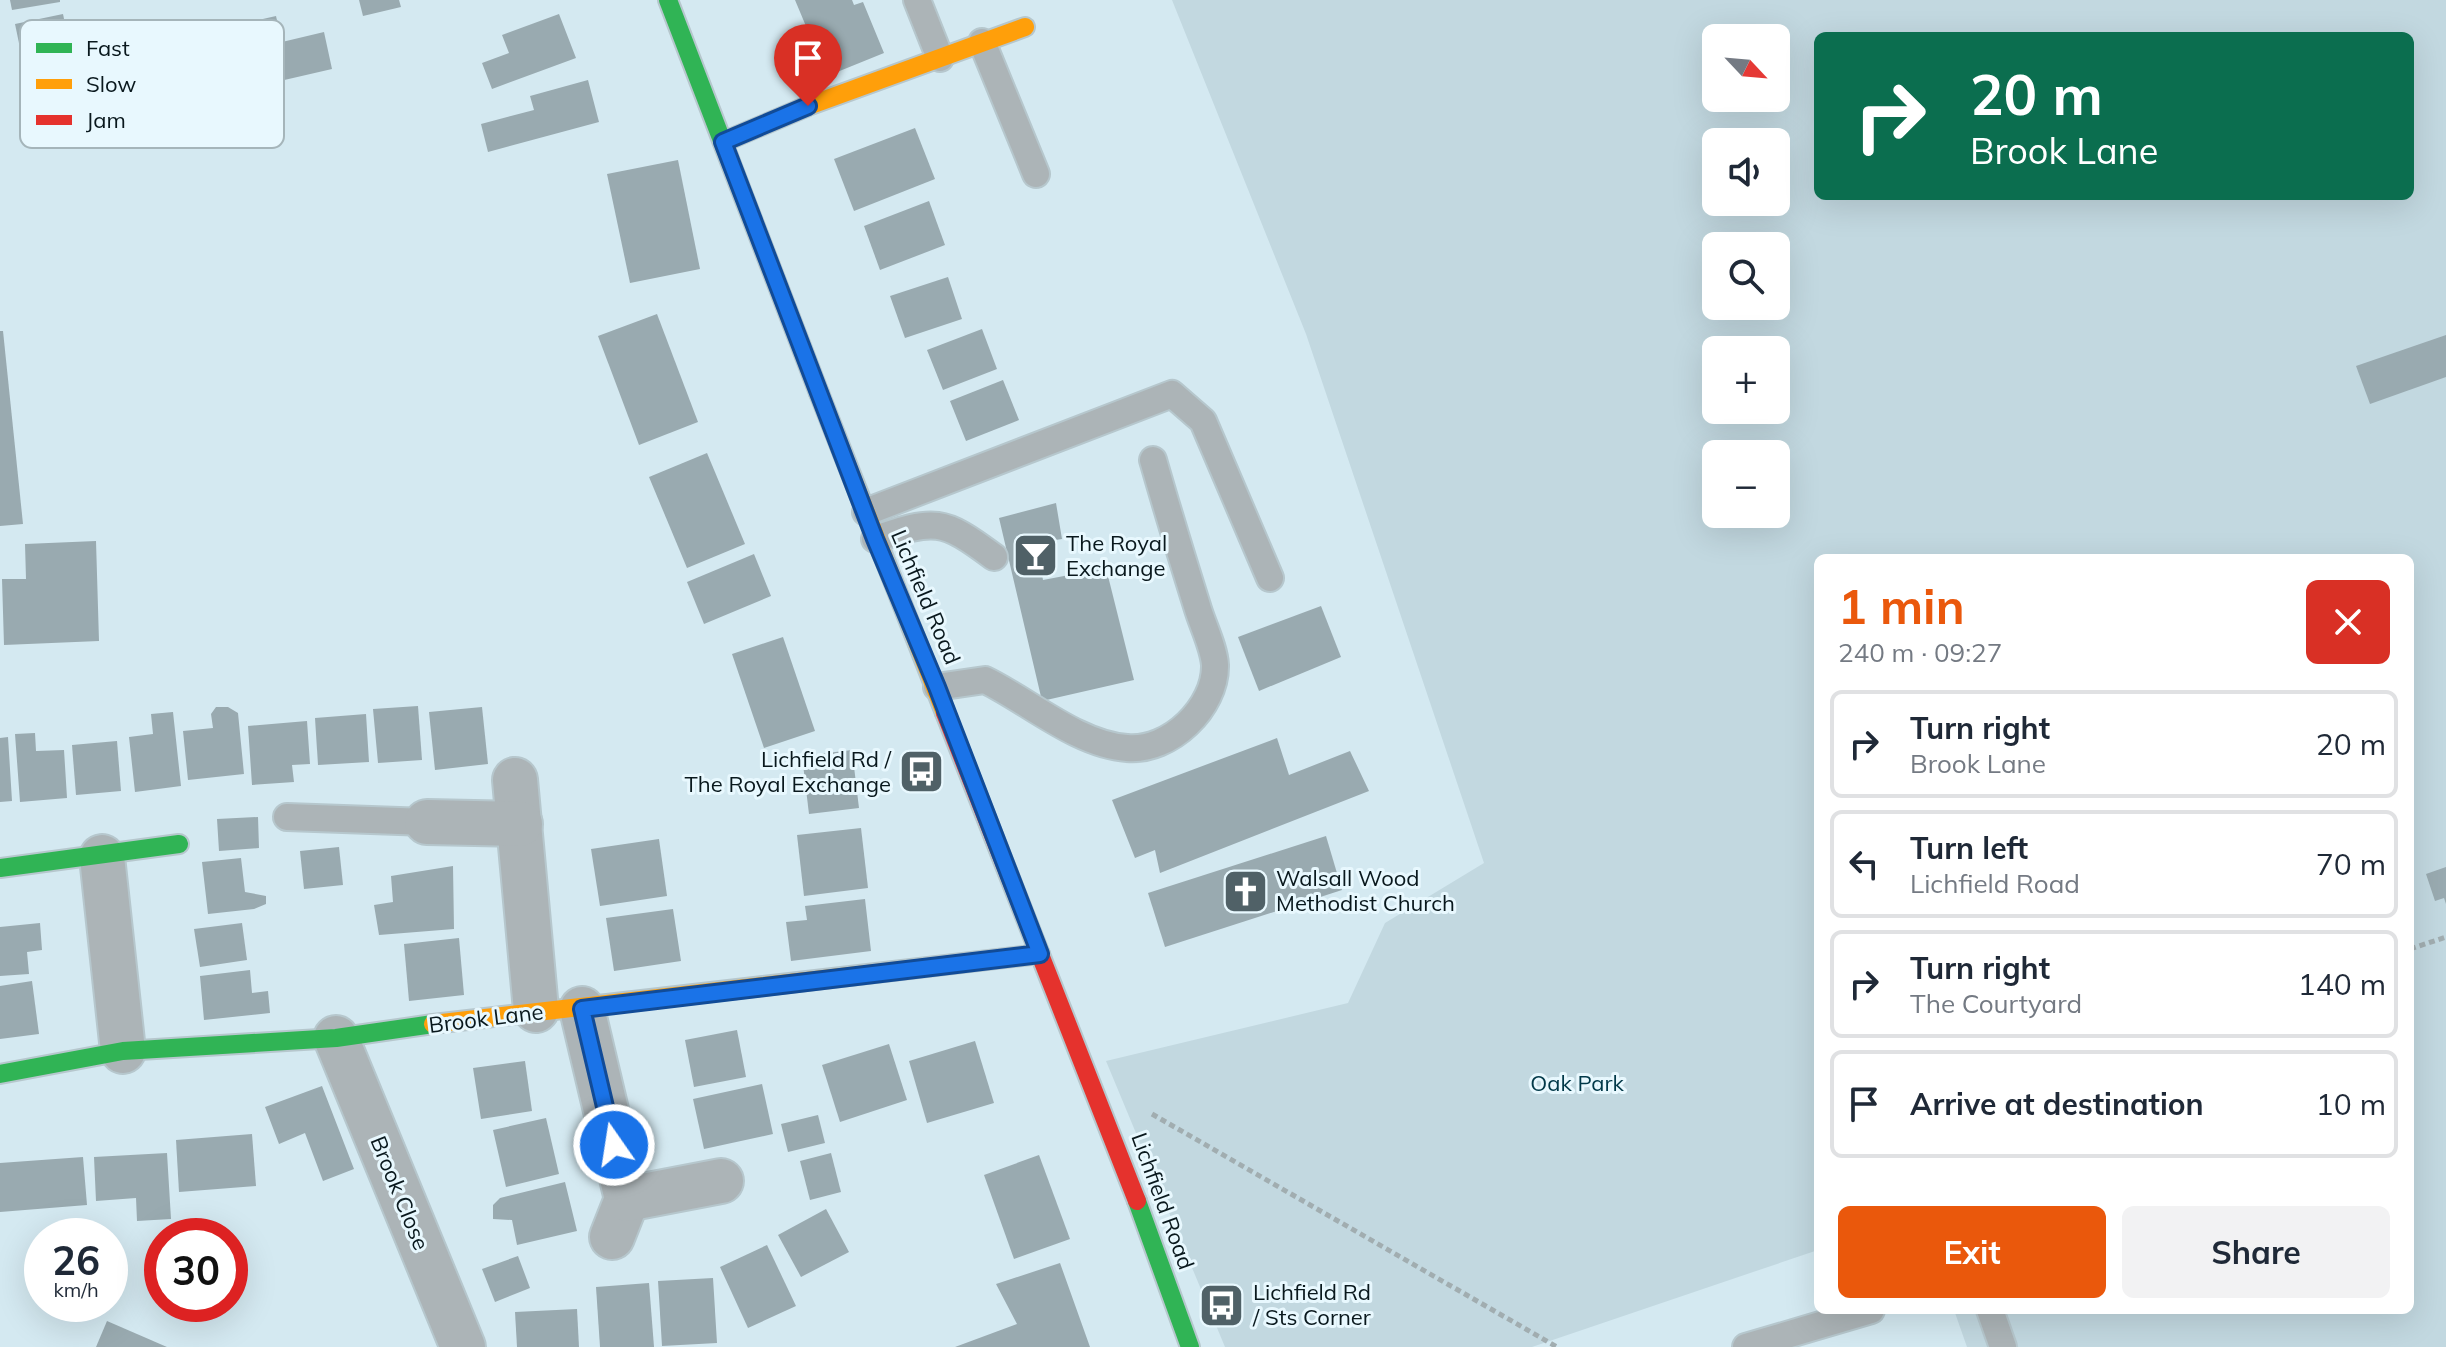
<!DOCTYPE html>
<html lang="en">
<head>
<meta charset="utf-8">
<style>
	body { margin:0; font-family:Mulish,sans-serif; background:#f2f2f3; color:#1f2937; height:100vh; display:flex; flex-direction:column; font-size:30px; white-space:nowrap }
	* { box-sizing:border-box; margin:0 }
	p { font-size:26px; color:#747a83 }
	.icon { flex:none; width:44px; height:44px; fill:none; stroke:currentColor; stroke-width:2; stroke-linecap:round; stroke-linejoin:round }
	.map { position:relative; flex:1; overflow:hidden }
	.drawer { position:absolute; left:1814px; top:554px; width:600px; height:760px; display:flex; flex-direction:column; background:#fff; border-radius:12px; box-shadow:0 8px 32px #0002 }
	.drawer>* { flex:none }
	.top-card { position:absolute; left:1814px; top:32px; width:600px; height:168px; border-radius:12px; box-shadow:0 8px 32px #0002; background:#0b6e4f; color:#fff; overflow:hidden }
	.needle { width:52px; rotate:116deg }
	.fabs { position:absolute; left:1702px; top:24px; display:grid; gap:16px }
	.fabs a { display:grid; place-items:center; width:88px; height:88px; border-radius:12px; background:#fff; box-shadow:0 8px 32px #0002; font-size:40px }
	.speed { position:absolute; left:24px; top:1218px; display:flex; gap:16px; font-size:40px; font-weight:700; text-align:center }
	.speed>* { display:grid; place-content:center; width:104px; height:104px; border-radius:50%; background:#fff; box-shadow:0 8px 32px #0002; line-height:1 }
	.speed small { font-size:20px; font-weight:400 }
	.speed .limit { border:12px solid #d22; background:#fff; color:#111 }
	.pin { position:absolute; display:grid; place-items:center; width:68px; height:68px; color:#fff; margin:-82px -34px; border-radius:50% 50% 50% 0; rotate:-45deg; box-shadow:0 0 8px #0007 }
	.pin .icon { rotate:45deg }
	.me { position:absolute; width:88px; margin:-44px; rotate:347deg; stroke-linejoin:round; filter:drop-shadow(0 0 6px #0008) }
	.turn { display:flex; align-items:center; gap:28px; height:168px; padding:0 24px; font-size:36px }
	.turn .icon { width:104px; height:104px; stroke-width:2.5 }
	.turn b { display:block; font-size:56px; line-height:68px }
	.round { display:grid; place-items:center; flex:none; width:84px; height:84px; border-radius:12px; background:#f2f2f3 }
	.headline { display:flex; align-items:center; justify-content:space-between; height:136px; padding:0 24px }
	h1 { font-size:48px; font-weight:700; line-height:60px; color:#ea580c }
	.button { display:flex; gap:16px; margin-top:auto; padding:16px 24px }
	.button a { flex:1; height:92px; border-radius:12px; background:#ea580c; color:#fff; font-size:32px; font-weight:700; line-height:92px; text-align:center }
	.button a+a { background:#f2f2f3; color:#1f2937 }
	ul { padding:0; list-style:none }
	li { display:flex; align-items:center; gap:24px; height:108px; margin:0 16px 12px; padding:0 8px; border:4px solid #e0e1e3; border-radius:12px }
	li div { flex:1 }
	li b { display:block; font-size:30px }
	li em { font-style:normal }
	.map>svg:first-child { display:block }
	.green { fill:#c2d8e0; fill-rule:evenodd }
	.building { fill:#99aab0 }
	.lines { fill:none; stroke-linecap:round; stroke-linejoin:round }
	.lane-casing { stroke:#b6c7cd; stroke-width:30 }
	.street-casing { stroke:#b6c7cd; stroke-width:48 }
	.fast-casing { stroke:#b6c7cd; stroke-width:22 }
	.slow-casing { stroke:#b6c7cd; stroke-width:22 }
	.jam-casing { stroke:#b6c7cd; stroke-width:22 }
	.path { stroke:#a1adb0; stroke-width:5; stroke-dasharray:6 4; stroke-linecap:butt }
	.lane { stroke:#acb4b7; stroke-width:26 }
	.street { stroke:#acb4b7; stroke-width:44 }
	.fast { stroke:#30b455; stroke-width:18 }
	.slow { stroke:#ff9f0a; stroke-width:18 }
	.jam { stroke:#e5322d; stroke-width:18 }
	.route-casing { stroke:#114b97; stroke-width:20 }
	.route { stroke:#1a73e8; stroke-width:14 }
	.labels { text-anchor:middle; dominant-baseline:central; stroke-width:6; stroke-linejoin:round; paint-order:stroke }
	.poi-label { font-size:22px; fill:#09181d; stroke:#e8f8fe; text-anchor:start }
	.street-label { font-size:22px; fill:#09181d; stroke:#e8f8fe }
	.park-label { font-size:22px; fill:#003848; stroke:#e8f8fe }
	.key { fill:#e8f8fe; stroke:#a5b5ba; stroke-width:2 }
	.key-label { font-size:22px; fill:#09181d }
</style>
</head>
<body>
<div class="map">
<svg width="2446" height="1347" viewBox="0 0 2446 1347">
	<rect width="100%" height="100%" fill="#d4e9f1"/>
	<path class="green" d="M1172 0H2446V1347H1967L1954 1310H2410V558H1818V1250L1532 1347H1225L1106 1061 1348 1003 1385 923 1484 863 1306 334ZM1818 36H2410V196H1818ZM1716 38H1776V98H1716ZM1716 142H1776V202H1716ZM1716 246H1776V306H1716ZM1716 350H1776V410H1716ZM1716 454H1776V514H1716Z"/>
	<g class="building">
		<polygon points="10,0 60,0 60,2 12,10"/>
		<polygon points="359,0 399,0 401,7 363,16"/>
		<polygon points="795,0 852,0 854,5 863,2 884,53 810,83 792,38 808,31"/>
		<polygon points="63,14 84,116 36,125 15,24"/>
		<polygon points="559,14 576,58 492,89 482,63 509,53 502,35"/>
		<polygon points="276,16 282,42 324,32 332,69 232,92 218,29"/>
		<polygon points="588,80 599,122 488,152 481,124 534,110 530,96"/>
		<polygon points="915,128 935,179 854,211 834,159"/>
		<polygon points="678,160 700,269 630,283 607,174"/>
		<polygon points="929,201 945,245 880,270 864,226"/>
		<polygon points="948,277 962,319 905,338 890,296"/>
		<polygon points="657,314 698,422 639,445 598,336"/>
		<polygon points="982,329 997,369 943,390 927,350"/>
		<polygon points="0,331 3,331 23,524 0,526"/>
		<polygon points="2446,335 2446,377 2370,404 2356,366"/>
		<polygon points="1003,380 1019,420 966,441 950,401"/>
		<polygon points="707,453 745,544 687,568 649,477"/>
		<polygon points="1056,503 1062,539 1036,543 1043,580 1106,568 1134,680 1042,701 999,518"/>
		<polygon points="96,541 99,641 4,645 2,579 26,579 25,544"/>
		<polygon points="754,554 771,596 704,624 687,582"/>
		<polygon points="1321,606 1341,657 1259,691 1238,637"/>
		<polygon points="783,637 815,731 764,748 732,654"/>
		<polygon points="418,706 422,760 378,763 373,709"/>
		<polygon points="216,707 228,707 238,713 244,774 188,780 183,731 213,728 211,714"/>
		<polygon points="482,707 488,764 435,770 429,712"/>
		<polygon points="173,712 181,786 135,792 129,737 153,734 151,714"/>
		<polygon points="366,714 369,762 318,765 315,718"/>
		<polygon points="307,721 310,764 292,765 294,782 252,785 248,726"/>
		<polygon points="35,733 36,751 64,750 67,798 20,802 15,734"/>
		<polygon points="8,737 12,801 0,802 0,738"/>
		<polygon points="1277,738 1289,775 1350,751 1369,791 1160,873 1155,850 1135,858 1112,800"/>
		<polygon points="117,741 121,791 76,795 72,745"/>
		<polygon points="852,750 859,808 809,814 802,756"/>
		<polygon points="258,817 259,848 219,851 217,819"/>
		<polygon points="861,828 868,888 804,896 797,835"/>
		<polygon points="1326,836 1342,890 1165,947 1148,893"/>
		<polygon points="659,839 667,896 600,906 591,849"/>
		<polygon points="339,847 343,885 304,889 300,851"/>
		<polygon points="241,858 245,892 266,896 266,904 254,909 208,914 202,862"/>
		<polygon points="453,866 454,929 379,935 374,905 393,902 391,876"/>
		<polygon points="2446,867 2446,904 2444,898 2435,901 2426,874"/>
		<polygon points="865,899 871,951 791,961 786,922 807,920 805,906"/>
		<polygon points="673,909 681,961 614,971 606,918"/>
		<polygon points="40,923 42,950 27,952 29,974 0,976 0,927"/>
		<polygon points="242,923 247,960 200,967 194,929"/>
		<polygon points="459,938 464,995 409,1001 404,944"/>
		<polygon points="250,970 252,993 268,991 270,1013 204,1020 200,976"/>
		<polygon points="32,981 39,1034 0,1039 0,986"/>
		<polygon points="737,1030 746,1077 694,1087 685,1040"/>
		<polygon points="975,1041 994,1103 927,1123 909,1061"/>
		<polygon points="889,1044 907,1100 840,1122 822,1065"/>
		<polygon points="525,1061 532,1111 481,1119 473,1068"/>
		<polygon points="762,1084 773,1134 704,1149 693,1099"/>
		<polygon points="322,1086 354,1169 323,1181 305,1133 279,1144 265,1107"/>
		<polygon points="818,1115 825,1143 788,1152 781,1124"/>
		<polygon points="546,1118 559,1174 506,1187 493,1130"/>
		<polygon points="252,1134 256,1186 179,1192 176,1140"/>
		<polygon points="167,1153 171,1219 137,1221 136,1198 96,1201 94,1157"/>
		<polygon points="831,1153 841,1192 810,1200 800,1161"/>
		<polygon points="1039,1155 1070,1239 1014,1259 984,1175"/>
		<polygon points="83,1157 87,1205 0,1212 0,1163"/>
		<polygon points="565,1182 577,1231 517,1245 512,1220 493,1219 493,1205 500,1198"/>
		<polygon points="826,1209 849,1252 801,1277 778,1235"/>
		<polygon points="767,1245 796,1306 748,1328 720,1267"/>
		<polygon points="518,1256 530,1288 495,1302 482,1269"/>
		<polygon points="1060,1263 1090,1347 955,1347 1017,1324 996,1284"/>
		<polygon points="713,1278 717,1343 662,1346 658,1281"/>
		<polygon points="649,1283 654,1347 600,1347 596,1287"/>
		<polygon points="577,1309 579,1347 517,1347 515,1312"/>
		<polygon points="107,1321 167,1347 96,1347"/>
	</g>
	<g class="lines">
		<defs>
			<g id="lane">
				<polyline points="917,0 940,58"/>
				<polyline points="982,42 1036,174"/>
				<polyline points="866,512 1172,394 1203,421 1270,578"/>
				<path d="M875 539C935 519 942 518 994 557"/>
				<path d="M937 687 985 680C1027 700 1078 745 1127 748 1170 752 1216 707 1215 665 1214 647 1202 624 1197 606 1182 558 1167 509 1153 460"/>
				<polyline points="287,817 427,822"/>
				<polyline points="1990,1310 2003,1347"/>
				<polyline points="1746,1347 1871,1310"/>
			</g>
			<g id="street">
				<polyline points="515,780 536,1010"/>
				<polyline points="427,822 520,824"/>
				<polyline points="102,857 123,1051"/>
				<polyline points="582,1009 627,1199 612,1237"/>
				<polyline points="336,1038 463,1347"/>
				<polyline points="627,1199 721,1181"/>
			</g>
			<g id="fast">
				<polyline points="668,0 819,393"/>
				<polyline points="0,868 179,844"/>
				<polyline points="0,1074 123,1051 336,1038 433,1024"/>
				<polyline points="1137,1201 1190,1347"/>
			</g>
			<g id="slow">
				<polyline points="723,142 808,106 1025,27"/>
				<polyline points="819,393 945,713"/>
				<polyline points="433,1024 1040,954"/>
			</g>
			<polyline id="jam" points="945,713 1137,1201"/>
		</defs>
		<use href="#lane" class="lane-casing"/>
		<use href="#street" class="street-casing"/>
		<use href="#fast" class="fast-casing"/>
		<use href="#slow" class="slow-casing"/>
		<use href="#jam" class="jam-casing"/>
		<g class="path">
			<polyline points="2410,949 2446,937"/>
			<polyline points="1152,1114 1557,1347"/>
		</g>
		<use href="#lane" class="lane"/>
		<use href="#street" class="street"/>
		<use href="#fast" class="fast"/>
		<use href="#slow" class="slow"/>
		<use href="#jam" class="jam"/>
	</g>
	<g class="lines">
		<defs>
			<polyline id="route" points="614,1145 582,1009 1040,954 937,687 875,539 723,142 808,106"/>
		</defs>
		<use href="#route" class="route-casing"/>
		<use href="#route" class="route"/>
	</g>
	<defs>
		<symbol id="bar-square" viewBox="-11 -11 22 22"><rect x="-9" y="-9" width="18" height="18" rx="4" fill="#506167" stroke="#e8f8fe"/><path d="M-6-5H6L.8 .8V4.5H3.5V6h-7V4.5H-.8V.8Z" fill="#fff"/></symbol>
		<symbol id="bus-square" viewBox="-11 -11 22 22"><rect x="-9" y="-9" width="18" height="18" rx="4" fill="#506167" stroke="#e8f8fe"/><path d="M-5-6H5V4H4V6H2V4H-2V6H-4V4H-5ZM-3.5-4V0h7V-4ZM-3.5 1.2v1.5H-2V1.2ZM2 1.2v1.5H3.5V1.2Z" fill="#fff"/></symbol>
		<symbol id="church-square" viewBox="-11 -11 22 22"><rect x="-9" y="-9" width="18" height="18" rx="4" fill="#506167" stroke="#e8f8fe"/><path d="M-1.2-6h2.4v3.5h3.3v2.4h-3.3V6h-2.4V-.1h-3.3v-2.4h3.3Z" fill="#fff"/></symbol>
	</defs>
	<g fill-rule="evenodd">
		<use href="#bar-square" x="1010" y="530" width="51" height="51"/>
		<use href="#bus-square" x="896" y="746" width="51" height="51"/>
		<use href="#church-square" x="1220" y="866" width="51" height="51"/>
		<use href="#bus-square" x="1196" y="1280" width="51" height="51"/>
	</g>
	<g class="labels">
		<g class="poi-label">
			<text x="1066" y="543">The Royal<tspan x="1066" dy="25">Exchange</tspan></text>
			<text x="891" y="759" text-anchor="end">Lichfield Rd /<tspan x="891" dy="25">The Royal Exchange</tspan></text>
			<text x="1276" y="878">Walsall Wood<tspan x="1276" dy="25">Methodist Church</tspan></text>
			<text x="1253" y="1292">Lichfield Rd<tspan x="1253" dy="25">/ Sts Corner</tspan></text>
		</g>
		<g class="street-label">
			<text transform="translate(926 597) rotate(67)">Lichfield Road</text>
			<text transform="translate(486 1018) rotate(-7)">Brook Lane</text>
			<text transform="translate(400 1193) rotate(68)">Brook Close</text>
			<text transform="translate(1163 1201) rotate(70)">Lichfield Road</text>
		</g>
		<g class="park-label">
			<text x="1577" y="1083">Oak Park</text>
		</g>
	</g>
	<rect x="20" y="20" width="264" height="128" rx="12" class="key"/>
	<rect x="36" y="43" width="36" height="10" fill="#30b455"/>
	<rect x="36" y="79" width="36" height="10" fill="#ff9f0a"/>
	<rect x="36" y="115" width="36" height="10" fill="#e5322d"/>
	<g class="key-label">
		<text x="86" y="56">Fast</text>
		<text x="86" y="92">Slow</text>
		<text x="86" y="128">Jam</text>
	</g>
</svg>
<div class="fabs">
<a><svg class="needle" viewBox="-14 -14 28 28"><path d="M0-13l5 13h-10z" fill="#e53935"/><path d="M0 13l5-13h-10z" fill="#747a83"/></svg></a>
<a><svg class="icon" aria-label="sound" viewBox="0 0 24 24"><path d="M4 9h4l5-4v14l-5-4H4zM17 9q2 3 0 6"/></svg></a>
<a><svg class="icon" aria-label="search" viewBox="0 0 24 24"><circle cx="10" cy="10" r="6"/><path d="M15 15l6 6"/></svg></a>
<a>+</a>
<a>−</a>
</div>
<div class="speed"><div>26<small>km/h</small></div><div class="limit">30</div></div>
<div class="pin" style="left:808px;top:106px;background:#d93025"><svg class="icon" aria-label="arrive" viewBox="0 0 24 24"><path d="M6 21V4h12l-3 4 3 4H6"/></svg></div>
<svg class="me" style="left:614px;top:1145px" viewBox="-20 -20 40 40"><circle r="17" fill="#1a73e8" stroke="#fff" stroke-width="3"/><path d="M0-11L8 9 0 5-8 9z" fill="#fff"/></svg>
<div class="top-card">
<div class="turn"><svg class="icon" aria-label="right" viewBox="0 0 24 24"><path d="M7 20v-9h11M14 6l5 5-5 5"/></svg><div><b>20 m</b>Brook Lane</div></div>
</div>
<section class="drawer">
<div class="headline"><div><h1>1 min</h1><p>240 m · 09:27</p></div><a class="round" style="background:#d93025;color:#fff"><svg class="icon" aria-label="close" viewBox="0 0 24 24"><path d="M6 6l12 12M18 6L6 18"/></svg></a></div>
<ul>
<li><svg class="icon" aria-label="right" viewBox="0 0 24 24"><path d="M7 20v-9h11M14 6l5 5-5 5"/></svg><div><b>Turn right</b><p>Brook Lane</p></div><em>20 m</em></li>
<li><svg class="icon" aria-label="left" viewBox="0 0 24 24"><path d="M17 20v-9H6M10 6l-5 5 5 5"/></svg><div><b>Turn left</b><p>Lichfield Road</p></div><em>70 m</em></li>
<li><svg class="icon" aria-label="right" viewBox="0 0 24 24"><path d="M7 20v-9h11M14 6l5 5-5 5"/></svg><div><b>Turn right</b><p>The Courtyard</p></div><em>140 m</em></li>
<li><svg class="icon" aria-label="arrive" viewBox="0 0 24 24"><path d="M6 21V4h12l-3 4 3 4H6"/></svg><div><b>Arrive at destination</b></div><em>10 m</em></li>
</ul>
<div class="button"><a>Exit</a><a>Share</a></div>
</section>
</div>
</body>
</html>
